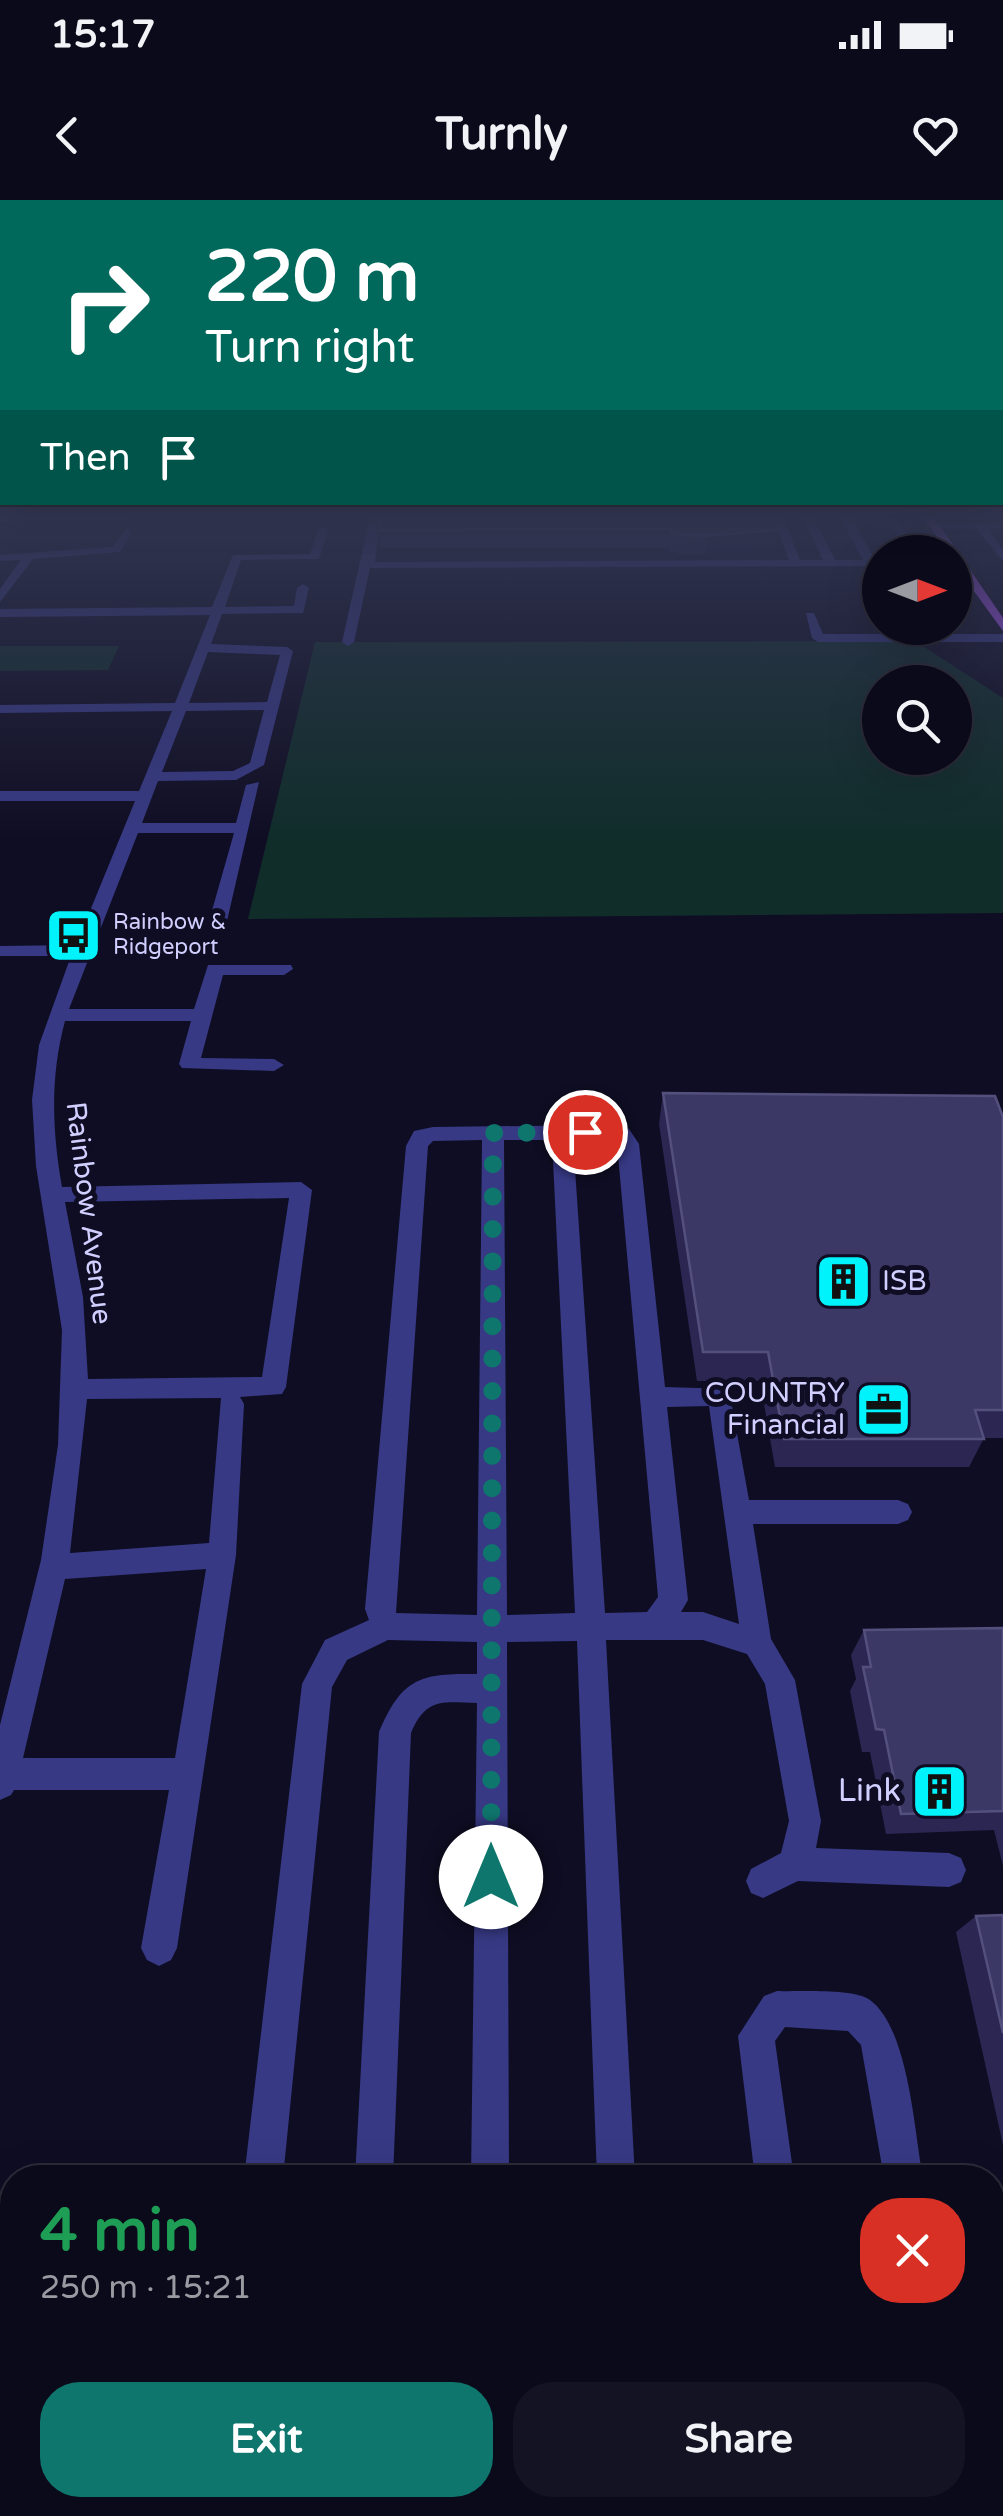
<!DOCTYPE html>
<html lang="en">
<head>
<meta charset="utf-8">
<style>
	body { margin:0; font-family:"Varela Round",sans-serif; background:#141323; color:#f1f3f6; height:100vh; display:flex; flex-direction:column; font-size:38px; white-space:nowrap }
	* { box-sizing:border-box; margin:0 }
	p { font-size:32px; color:#9a9aa2 }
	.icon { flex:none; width:55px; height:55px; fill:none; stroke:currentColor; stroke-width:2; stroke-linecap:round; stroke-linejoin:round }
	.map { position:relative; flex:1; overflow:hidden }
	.details { position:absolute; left:0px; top:1965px; width:1005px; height:352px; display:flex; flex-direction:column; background:#0b0a1a; border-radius:40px 40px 0 0; box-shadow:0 10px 40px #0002,0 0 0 2px #2b2b39 }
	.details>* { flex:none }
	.top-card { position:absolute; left:0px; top:0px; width:1005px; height:305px; box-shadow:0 10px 40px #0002,0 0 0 2px #2b2b39; background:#00695c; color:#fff; overflow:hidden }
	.needle { width:65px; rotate:90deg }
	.buttons { position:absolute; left:862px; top:335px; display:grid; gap:20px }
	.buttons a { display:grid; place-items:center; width:110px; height:110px; border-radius:50%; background:#0b0a1a; box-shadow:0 10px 40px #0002,0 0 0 2px #2b2b39; font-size:50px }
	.pin { position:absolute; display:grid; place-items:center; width:85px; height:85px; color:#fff; margin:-42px; border:5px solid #fff; border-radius:50%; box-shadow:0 2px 10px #0007 }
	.me { position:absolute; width:110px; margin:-55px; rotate:0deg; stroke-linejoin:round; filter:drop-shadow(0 0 8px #0008) }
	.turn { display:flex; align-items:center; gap:35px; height:210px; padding:0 40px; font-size:45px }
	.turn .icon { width:130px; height:130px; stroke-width:2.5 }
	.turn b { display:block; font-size:70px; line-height:85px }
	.then { display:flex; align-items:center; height:95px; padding:0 40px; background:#0003; gap:20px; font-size:38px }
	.round { display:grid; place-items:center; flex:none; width:105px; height:105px; border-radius:40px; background:#141323 }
	.headline { display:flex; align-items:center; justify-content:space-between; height:170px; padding:0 40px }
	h1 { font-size:60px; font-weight:700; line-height:75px; color:#1e9e55 }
	.action { display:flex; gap:20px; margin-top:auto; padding:20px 40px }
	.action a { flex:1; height:115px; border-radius:40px; background:#0f766e; color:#fff; font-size:40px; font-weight:700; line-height:115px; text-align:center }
	.action a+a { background:#141323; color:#f1f3f6 }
	.status { display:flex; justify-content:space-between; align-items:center; height:70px; padding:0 50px; background:#0b0a1a; direction:ltr }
	.status svg { height:28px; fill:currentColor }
	header { display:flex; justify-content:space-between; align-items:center; height:130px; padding:0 40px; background:#0b0a1a; font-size:45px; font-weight:700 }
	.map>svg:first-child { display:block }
	.green { fill:#102d2a; fill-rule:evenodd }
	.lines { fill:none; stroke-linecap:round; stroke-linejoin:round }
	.minor { fill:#373984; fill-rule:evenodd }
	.major { fill:#b456ff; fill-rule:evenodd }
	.wall { fill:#2b2652 }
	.shaded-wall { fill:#181437 }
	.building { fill:#3c3865; stroke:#54507d; stroke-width:2.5 }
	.route { stroke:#0f766e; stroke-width:18; stroke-dasharray:0 32.4 }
	.labels { text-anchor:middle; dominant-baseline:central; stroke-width:10; stroke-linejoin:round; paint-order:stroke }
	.far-poi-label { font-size:22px; fill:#d1cfff; stroke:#0f0d23; text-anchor:start }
	.street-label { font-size:28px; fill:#d1cfff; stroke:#0f0d23 }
	.poi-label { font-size:28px; fill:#d1cfff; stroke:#0f0d23; text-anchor:start }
	.near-poi-label { font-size:32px; fill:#d1cfff; stroke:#0f0d23; text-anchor:end }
</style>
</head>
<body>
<div class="status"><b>15:17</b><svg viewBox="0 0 49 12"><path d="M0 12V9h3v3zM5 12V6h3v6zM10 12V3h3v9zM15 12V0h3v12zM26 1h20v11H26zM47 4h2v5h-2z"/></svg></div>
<header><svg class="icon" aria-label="back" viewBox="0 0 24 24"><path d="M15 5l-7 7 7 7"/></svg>Turnly<svg class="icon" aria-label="heart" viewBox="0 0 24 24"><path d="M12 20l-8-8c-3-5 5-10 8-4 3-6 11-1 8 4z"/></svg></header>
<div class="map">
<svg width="1003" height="2316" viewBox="0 0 1003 2316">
	<rect width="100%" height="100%" fill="#0f0d23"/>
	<g class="green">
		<path d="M915 441 1003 498V713L248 719 315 442ZM880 482H955V558H880Z"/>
		<polygon points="0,446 119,446 108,470 0,471"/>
	</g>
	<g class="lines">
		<g class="minor">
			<polygon points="0,317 188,317 0,322"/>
			<polygon points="370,317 380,317 375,362 789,360 773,317 783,317 800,360 823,360 803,317 813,317 835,360 863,360 840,317 851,317 875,360 880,360 880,366 370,368 354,442 348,446 342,442"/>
			<polygon points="885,317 896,317 918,352 908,352"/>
			<polygon points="934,323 1003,323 1003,329 988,329 1003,350 1003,361 977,329 930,328"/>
			<path d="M323 327 328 330 319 359 241 360 225 407 294 406 297 388 303 384 309 388 303 413 222 414 211 444 287 447 293 451 264 565 236 580 158 581 142 623H236L246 585 259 582 227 721 218 726 209 721 234 633H138L69 809H194L208 765H291L293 769 284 775H223L201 858 274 859 284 865 274 871 182 868 179 864 191 821H65C50 877 52 930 62 987L301 982 312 990 286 1187 282 1194 240 1197 244 1204 236 1355 177 1748 171 1760 159 1766 147 1760 141 1748 169 1590H14L11 1595 0 1600V1525L41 1360 58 1245 62 1130 36 966 32 900 39 845 71 756H0V746L76 745 135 601H0V591H139L172 511 0 513V505L175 503 210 415 0 417V409L212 407 233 355 310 354 318 330ZM208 452 280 455 267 502 189 503ZM264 510 250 563 233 571 162 572 186 511ZM289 998 262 1177 88 1179 83 1097 65 1002ZM221 1198 209 1343 70 1353 87 1199ZM206 1369 175 1558H23L65 1379Z"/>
			<polygon points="127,329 132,332 120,352 33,359 0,402 0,389 21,360 0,361 0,355 112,347"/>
			<polygon points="806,413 814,413 823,434 1003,434 1003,442 818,442 812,438"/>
			<path d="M608 925 629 929 639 944 665 1187 729 1189 749 1300H898L908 1304 912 1312 908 1320 898 1324H753L771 1439 795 1480 821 1621 816 1648 949 1653 961 1658 966 1670 961 1682 949 1687 798 1681 763 1698 751 1693 746 1681 751 1669 781 1653 789 1621 765 1484 747 1454 703 1440H606L635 1978H597L577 1441 507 1442 509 1978H471L477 1503C443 1502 426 1497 411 1533L393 1978H355L379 1532C402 1478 420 1473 477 1474V1442L388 1440 347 1460 332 1487 283 1978H244L302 1484 325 1440 369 1420 365 1409 406 946 414 931 433 927ZM573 939H608L617 944 658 1397 647 1412 605 1413ZM482 940 477 1415 396 1413 428 946 433 941ZM504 940H552L575 1413 507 1415ZM709 1206 739 1424 703 1412H681L688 1400 667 1207Z"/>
			<path d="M777 1791C799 1792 853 1788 870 1800 909 1829 914 1931 923 1978H884L861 1845 848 1831 785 1827 775 1841 794 1978H755L738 1836 764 1796Z"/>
			<rect x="0" y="2143" width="12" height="42"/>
			<polygon points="44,2305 88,2305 86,2316 42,2316"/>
			<polygon points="206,2305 250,2305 248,2316 204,2316"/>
			<polygon points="341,2305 387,2305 391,2316 345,2316"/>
			<rect x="466" y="2305" width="44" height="11"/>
			<rect x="609" y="2305" width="44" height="11"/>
			<polygon points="797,2305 841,2305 842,2316 798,2316"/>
			<polygon points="942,2305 986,2305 988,2316 944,2316"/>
		</g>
		<polygon class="major" points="923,317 934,317 1003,418 1003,431 955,365 955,352 948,352"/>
	</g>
	<g class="wall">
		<polygon points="379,330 778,330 776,348 706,354 681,354 670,352 669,348 380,348"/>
		<polygon points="663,893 1003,917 1003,1238 984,1238 969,1267 775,1267 760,1181 697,1181 659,924"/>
		<polygon points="1003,1428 1003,1666 994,1630 886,1634 870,1552 862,1552 850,1491 856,1479 851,1455 864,1430"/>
		<polygon points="1003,1715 1003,1945 956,1732 976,1716"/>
	</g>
	<polygon class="shaded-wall" points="778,330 776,348 706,354 708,336"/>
	<g class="building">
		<polygon points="381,317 773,317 778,330 708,336 683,335 672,334 671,329 379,330"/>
		<polygon points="663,893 995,896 1003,917 1003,1210 975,1210 984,1239 784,1239 768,1152 703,1152"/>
		<polygon points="1003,1428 1003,1611 901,1614 884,1530 876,1529 863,1467 871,1467 864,1430"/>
		<polygon points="1003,1715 1003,1833 976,1716"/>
	</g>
	<linearGradient id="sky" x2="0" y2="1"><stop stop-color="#080713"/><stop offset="0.49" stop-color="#313550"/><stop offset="1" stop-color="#313550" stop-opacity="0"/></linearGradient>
	<rect width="1003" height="642" fill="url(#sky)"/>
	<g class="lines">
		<polyline class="route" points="491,1677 493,933 585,932"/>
	</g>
	<defs>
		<symbol id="bus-square" viewBox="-11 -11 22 22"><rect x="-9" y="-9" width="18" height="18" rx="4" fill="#00f3fa" stroke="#0f0d23"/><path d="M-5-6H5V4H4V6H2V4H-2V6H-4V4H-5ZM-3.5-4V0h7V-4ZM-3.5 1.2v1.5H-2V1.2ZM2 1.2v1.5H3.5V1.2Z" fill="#111"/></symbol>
		<symbol id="building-square" viewBox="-11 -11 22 22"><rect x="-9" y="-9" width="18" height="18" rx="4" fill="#00f3fa" stroke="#0f0d23"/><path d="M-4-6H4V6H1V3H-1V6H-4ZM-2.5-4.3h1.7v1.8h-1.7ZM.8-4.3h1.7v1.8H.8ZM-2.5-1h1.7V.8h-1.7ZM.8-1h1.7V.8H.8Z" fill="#111"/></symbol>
		<symbol id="office-square" viewBox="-11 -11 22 22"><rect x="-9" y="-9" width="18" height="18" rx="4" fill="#00f3fa" stroke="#0f0d23"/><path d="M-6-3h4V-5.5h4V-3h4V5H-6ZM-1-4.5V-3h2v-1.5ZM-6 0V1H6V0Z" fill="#111"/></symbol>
	</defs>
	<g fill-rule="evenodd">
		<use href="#bus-square" x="42" y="704" width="63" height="63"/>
		<use href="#building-square" x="812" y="1050" width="63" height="63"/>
		<use href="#office-square" x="852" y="1178" width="63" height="63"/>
		<use href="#building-square" x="908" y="1560" width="63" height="63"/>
	</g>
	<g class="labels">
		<g class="far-poi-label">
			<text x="113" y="722">Rainbow &amp;<tspan x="113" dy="25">Ridgeport</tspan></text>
		</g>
		<g class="street-label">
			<text transform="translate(89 1013) rotate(83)">Rainbow Avenue</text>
		</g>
		<g class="poi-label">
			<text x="882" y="1081">ISB</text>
			<text x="845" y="1193" text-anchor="end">COUNTRY<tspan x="845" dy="32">Financial</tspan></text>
		</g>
		<g class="near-poi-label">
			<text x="901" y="1591">Link</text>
		</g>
	</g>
</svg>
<div class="buttons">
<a><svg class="needle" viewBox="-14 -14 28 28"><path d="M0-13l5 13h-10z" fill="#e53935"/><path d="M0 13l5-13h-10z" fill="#9a9aa2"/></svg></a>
<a><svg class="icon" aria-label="search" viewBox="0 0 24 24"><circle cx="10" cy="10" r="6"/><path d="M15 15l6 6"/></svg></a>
</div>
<div class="pin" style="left:585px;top:932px;background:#d93025"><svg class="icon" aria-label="arrive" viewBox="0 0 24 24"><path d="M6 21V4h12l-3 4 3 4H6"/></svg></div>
<svg class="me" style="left:491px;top:1677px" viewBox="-20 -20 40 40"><circle r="19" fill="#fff"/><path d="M0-13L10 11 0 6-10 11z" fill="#0f766e"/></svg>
<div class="top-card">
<div class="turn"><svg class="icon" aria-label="right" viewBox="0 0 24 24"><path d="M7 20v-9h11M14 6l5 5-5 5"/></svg><div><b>220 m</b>Turn right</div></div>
<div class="then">Then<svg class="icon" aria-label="arrive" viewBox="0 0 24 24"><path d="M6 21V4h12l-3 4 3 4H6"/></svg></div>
</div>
<section class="details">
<div class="headline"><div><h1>4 min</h1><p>250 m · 15:21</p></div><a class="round" style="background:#d93025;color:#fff"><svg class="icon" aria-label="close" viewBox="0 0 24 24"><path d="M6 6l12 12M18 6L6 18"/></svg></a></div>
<div class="action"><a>Exit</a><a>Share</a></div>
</section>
</div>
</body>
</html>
